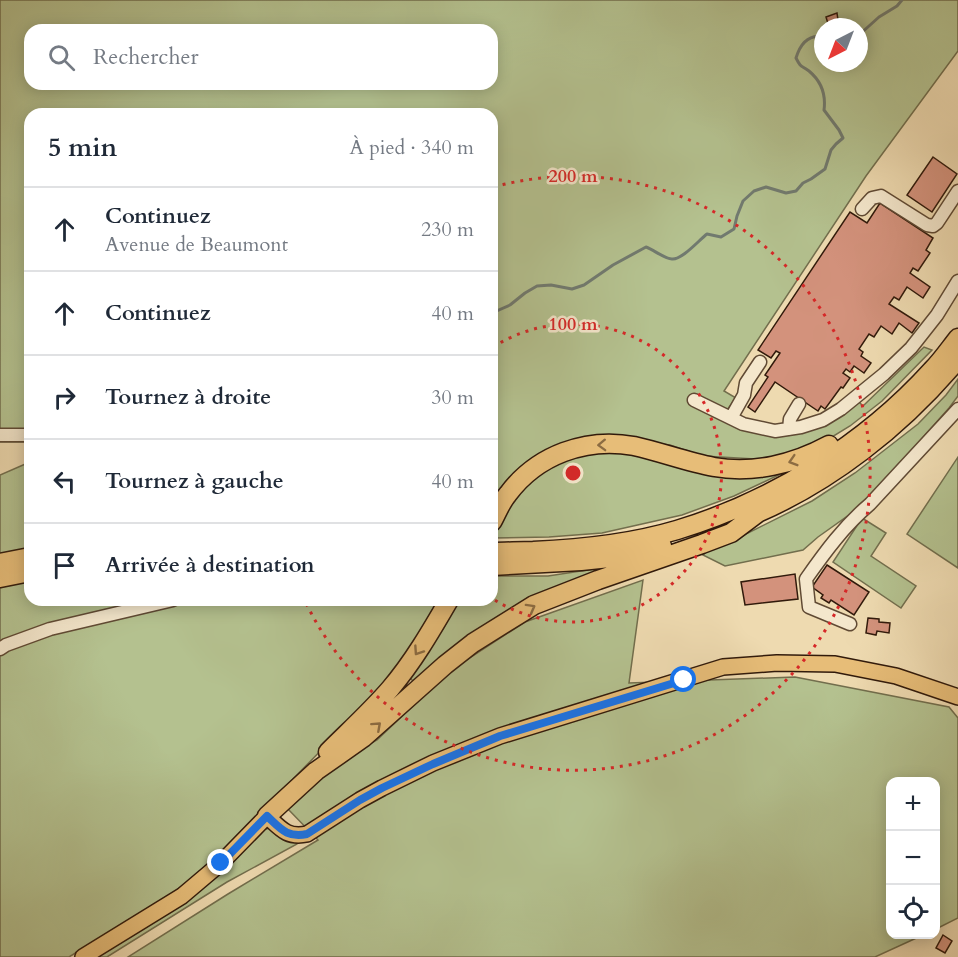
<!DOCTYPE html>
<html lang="fr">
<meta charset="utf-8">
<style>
:root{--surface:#fff;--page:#f6f6f7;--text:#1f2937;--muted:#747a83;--line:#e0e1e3}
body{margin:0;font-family:Cardo,serif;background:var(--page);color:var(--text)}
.controls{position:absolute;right:18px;bottom:18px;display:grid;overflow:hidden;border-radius:12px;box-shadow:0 3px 15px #0003}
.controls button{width:54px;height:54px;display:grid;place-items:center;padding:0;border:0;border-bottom:2px solid var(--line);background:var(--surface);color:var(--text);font:30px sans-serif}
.compass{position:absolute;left:814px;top:18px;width:54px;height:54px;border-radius:50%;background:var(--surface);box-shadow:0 3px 15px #0003;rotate:222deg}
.stop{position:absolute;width:18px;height:18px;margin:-14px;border:4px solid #1a73e8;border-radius:50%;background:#fff}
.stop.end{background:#1a73e8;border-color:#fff;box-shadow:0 2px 6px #0008}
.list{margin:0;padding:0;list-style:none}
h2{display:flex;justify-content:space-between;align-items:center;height:78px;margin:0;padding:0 24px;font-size:26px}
h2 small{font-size:20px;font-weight:400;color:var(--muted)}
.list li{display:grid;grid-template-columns:39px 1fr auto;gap:18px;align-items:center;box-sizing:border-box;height:84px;padding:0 24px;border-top:2px solid var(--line)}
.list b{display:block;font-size:22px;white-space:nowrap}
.list p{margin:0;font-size:20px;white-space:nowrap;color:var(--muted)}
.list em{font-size:20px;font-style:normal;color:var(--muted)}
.icon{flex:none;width:33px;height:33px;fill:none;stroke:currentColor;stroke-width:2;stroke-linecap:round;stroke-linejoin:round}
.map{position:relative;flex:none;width:958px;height:957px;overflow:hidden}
.search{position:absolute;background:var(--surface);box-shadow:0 3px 15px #0003;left:24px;top:24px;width:474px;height:66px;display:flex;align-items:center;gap:15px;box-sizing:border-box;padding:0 21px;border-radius:18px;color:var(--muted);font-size:22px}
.panel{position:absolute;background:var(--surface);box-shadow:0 3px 15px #0003;left:24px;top:108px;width:474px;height:498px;border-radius:18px}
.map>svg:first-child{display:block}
.green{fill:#b4c18f;stroke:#726e4d;stroke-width:1.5;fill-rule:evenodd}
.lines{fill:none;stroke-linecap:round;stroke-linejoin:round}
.stream{stroke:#717a6f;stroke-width:3}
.building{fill:#d3927c;stroke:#311a0b;stroke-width:1.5}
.minor-casing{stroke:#604a34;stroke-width:15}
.major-casing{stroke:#311a0b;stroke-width:18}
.highway-casing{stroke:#311a0b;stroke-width:21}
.minor{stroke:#f4e7cc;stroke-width:12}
.major{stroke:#e7bd78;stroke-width:15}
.highway{stroke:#e7bd78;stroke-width:18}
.oneway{stroke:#8c6c42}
.route{stroke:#1a73e8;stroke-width:8}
.ring{fill:none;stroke:#d62828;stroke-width:3;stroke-dasharray:3 6}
.centre{fill:#d62828;stroke:#f4e7cc;stroke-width:3}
.ring-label{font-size:18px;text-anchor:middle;font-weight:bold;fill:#d62828;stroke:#f4e7cc;stroke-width:5;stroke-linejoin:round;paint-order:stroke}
</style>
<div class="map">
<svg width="958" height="957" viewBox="0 0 958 957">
<rect width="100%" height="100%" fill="#eedab0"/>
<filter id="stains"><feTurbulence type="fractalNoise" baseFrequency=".00333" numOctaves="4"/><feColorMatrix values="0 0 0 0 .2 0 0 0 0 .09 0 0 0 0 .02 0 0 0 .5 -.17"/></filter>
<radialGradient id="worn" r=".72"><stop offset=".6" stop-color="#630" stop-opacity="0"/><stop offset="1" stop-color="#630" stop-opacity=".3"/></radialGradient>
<!-- green -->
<path class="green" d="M0,0H958V51L866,176L724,391L736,398L727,410L782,435L815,429L857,400L863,406L924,347L932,350L882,401L850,426L814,448L771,460L703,456L670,445L607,438L569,444L492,510V114H30V449L26,442H0ZM823,27H859V63H823ZM30,30H492V84H30Z
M958,379V396L949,408L863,505L818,537L803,550L725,566L703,555L709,549L742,536L812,501L855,473L918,424L946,395Z
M613,451L781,470L783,473L734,496L682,515L602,533L549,537L493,538L512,502L528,481L553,465L584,454Z
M958,457V568L907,534Z
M30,462V600H441L418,642L381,689L207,867L171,894L69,957H0V475Z
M862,518L886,533L871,556L916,586L901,608L833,562Z
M594,569L596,574L529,597L456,645L415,683L408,676L443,629L459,600H492V576H548Z
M643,580L629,683L795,677L949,707L958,718V918L936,929V782H890V934L923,935L875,957H128L228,894L318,840L287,808L329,768L377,740L451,670L525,622Z
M270,828L298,841L297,844L227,882L107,957H98L186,900L262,830Z"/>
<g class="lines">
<!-- stream -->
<path class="stream" d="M859,35L879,17L897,6L902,0
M492,313L510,305L525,293L537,286L551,285L572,289L584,285L613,265L646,247C654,250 665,259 672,259C682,260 699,240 707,234L721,237L734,229L737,216L743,201L754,191L766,187L786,193L796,191L803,183L811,179L825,169L831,150L836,144L843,138L839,130L824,110C826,95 821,81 809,71C801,65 801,68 796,58C800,45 808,34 823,37"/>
</g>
<!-- building -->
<path class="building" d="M837,13L839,27H829L826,17Z
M933,157L957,174L932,212L907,195Z
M880,203L933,238L926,250L930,253L918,271L913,268L910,273L930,287L923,298L907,287L899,300L894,297L889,304L919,323L912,333L899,323L892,334L881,326L874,337L869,334L859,349L863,352L861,356L871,363L864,373L854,366L850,372L846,369L843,373L850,378L843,388L841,387L825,409L821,406L818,411L775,382L755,412L748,407L768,377L765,375L780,353L776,351L771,358L758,350L850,212L867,223Z
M827,565L869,592L854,615L831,600L829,603L821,598L823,595L812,587Z
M795,574L798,599L745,605L741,582Z
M868,618L879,619V622L890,623L889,633L877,631L876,635L866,633Z
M943,935L952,941L945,953L936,948Z"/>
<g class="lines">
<!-- minor casing -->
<g class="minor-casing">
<path id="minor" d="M862,209L872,198L881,196L927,225L933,226L937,223L958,191
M694,400L743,424L775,431L801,427L823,420L841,409L884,374L911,348L937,315L958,281
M731,418L744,395L746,383L760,362
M789,429L790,419L799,404
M0,435H30
M850,624L809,607L806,579C825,552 844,526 870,504L958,409
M0,649L6,645L50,629L173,600"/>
</g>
<!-- major casing -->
<g class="major-casing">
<path id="major" d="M83,957L182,896L221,863L267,816C281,829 287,838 307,834L360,800L382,788L433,763L500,736L723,667L777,663L835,664L896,676L958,697"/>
</g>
<!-- highway casing -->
<g class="highway-casing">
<path id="highway" d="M748,517C829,484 902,426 958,359
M492,522C497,513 501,502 508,494C537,455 586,437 634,446C661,452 687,462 714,467C753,474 794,464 829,445
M492,552C506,552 519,551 533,551C581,549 630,544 677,530C773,501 865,444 932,370C942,360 950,348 958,338
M0,563L30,557
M492,566L581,561L619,557L662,546
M0,578L30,572
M328,752C349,731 371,711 390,689C413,662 431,631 449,600
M267,816L316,771L363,738L445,665L473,643L534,605L598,580L702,544L731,533L759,512"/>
</g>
<!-- minor -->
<use href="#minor" class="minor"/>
<!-- major -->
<use href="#major" class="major"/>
<!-- highway -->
<use href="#highway" class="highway"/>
</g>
<!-- one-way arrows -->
<defs><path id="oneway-chevron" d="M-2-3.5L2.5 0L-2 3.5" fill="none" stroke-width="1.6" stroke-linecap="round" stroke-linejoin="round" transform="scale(1.5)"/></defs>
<g class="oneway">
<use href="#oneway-chevron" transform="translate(602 445) rotate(178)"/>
<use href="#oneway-chevron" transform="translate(793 461) rotate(163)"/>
<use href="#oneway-chevron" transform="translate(531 608) rotate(-29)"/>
<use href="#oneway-chevron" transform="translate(418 651) rotate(124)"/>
<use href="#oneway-chevron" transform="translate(377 726) rotate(-42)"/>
</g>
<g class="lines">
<!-- route -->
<path class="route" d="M221,863L267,816C281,829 287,838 307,834L360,800L382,788L433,764L500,736L684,680"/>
</g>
<!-- distance rings -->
<g class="ring">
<path d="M493 347A149 149 0 1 1 493 599"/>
<path d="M494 187A297 297 0 1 1 305 601"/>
</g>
<circle cx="573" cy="473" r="9" class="centre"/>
<g class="ring-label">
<text x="573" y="182">200 m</text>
<text x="573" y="330">100 m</text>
</g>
<rect width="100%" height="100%" filter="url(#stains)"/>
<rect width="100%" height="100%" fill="url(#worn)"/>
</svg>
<div class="controls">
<button>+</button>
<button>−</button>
<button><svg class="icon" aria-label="locate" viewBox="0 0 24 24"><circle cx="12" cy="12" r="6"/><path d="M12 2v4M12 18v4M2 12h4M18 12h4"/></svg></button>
</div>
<svg class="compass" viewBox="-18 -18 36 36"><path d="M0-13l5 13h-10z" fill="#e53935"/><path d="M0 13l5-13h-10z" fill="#747a83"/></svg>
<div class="stop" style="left:684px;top:680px"></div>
<div class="stop end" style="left:221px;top:863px"></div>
<div class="search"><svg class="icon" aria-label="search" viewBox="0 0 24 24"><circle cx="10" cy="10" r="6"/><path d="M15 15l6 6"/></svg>Rechercher</div>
<section class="panel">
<h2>5 min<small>À pied · 340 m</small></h2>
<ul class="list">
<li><svg class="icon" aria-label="ahead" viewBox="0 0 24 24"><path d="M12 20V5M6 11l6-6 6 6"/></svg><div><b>Continuez</b><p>Avenue de Beaumont</p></div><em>230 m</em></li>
<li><svg class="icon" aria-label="ahead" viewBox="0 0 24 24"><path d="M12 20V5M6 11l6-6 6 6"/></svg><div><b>Continuez</b></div><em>40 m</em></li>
<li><svg class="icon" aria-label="right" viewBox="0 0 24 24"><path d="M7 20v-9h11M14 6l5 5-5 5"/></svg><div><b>Tournez à droite</b></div><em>30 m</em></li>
<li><svg class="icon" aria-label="left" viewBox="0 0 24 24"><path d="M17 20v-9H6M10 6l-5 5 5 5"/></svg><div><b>Tournez à gauche</b></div><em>40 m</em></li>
<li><svg class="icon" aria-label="arrive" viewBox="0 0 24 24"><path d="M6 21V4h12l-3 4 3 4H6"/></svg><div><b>Arrivée à destination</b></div></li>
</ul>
</section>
</div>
